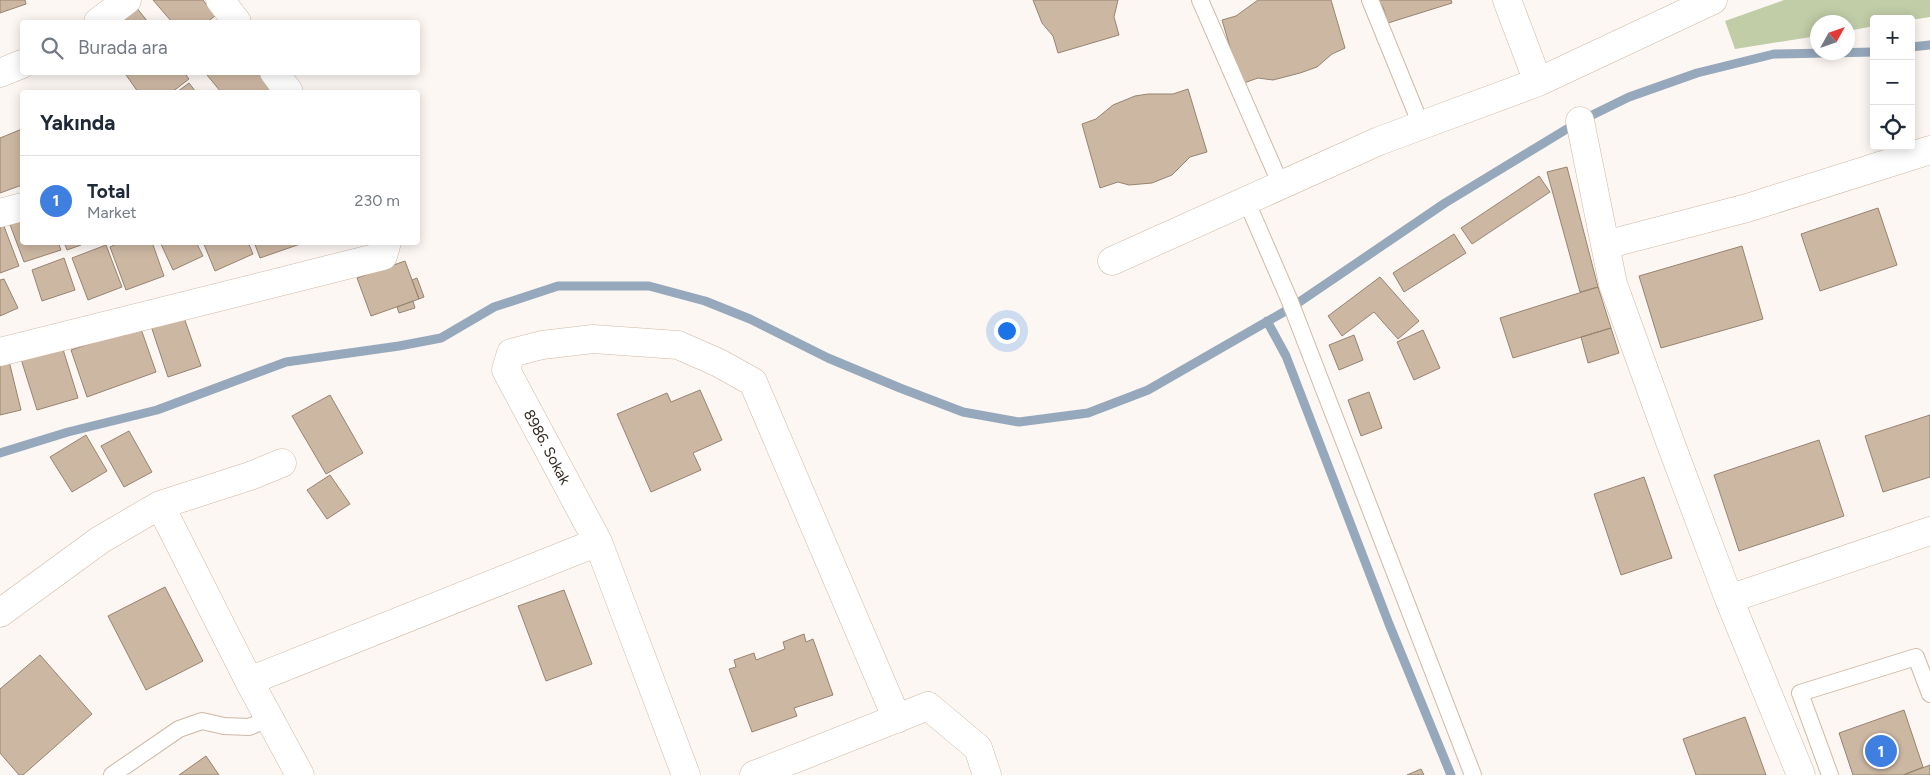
<!DOCTYPE html>
<html lang="tr">
<meta charset="utf-8">
<style>
:root{--surface:#fff;--page:#f6f6f7;--text:#1f2937;--muted:#747a83;--line:#e0e1e3;--accent:#327b7e}
body{margin:0;font-family:Figtree,sans-serif;background:var(--page);color:var(--text)}
.controls{position:absolute;right:15px;top:15px;display:grid;overflow:hidden;border-radius:5px;box-shadow:0 2px 12px #0003}
.controls button{width:45px;height:45px;display:grid;place-items:center;padding:0;border:0;border-bottom:1px solid var(--line);background:var(--surface);color:var(--text);font:25px sans-serif}
.compass{position:absolute;left:1810px;top:15px;width:45px;height:45px;border-radius:50%;background:var(--surface);box-shadow:0 2px 12px #0003;rotate:50deg}
.you{position:absolute;left:1006px;top:330px;width:18px;height:18px;margin:-12px;border:4px solid #fff;border-radius:50%;background:#1a73e8;box-shadow:0 0 0 8px #1a73e833}
.badge{display:grid;place-items:center;width:32px;height:32px;border-radius:50%;background:var(--accent);color:#fff;font-size:16px;font-weight:700}
.pin{position:absolute;translate:-50% -50%;border:2px solid #fff;box-shadow:0 1px 5px #0006}
.list{margin:0;padding:0;list-style:none}
h2{display:flex;justify-content:space-between;align-items:center;height:65px;margin:0;padding:0 20px;font-size:21px}
h2 small{font-size:16px;font-weight:400;color:var(--muted)}
.list li{display:grid;grid-template-columns:32px 1fr auto;gap:15px;align-items:center;box-sizing:border-box;height:90px;padding:0 20px;border-top:1px solid var(--line)}
.list b{display:block;font-size:19px;white-space:nowrap}
.list p{margin:0;font-size:16px;white-space:nowrap;color:var(--muted)}
.list em{font-size:16px;font-style:normal;color:var(--muted)}
.icon{flex:none;width:28px;height:28px;fill:none;stroke:currentColor;stroke-width:2;stroke-linecap:round;stroke-linejoin:round}
.map{position:relative;flex:none;width:1930px;height:775px;overflow:hidden}
.search{position:absolute;background:var(--surface);box-shadow:0 2px 12px #0003;left:20px;top:20px;width:400px;height:55px;display:flex;align-items:center;gap:12px;box-sizing:border-box;padding:0 18px;border-radius:5px;color:var(--muted);font-size:19px}
.panel{position:absolute;background:var(--surface);box-shadow:0 2px 12px #0003;left:20px;top:90px;width:400px;height:155px;border-radius:5px}
.map>svg:first-child{display:block}
.green{fill:#c0cda7}
.lines{fill:none;stroke-linecap:round;stroke-linejoin:round}
.stream{stroke:#96a8bb;stroke-width:9}
.building{fill:#ccb7a2;stroke:#978470}
.service-casing{stroke:#ceb9a4;stroke-width:18}
.minor-casing{stroke:#ceb9a4;stroke-width:29}
.service{stroke:#fff;stroke-width:16}
.minor{stroke:#fff;stroke-width:28}
.labels{text-anchor:middle;dominant-baseline:central;stroke-width:4;stroke-linejoin:round;paint-order:stroke}
.street-label{font-size:15px;fill:#312921;stroke:#fff}
</style>
<div class="map">
<svg width="1930" height="775" viewBox="0 0 1930 775">
<rect width="100%" height="100%" fill="#fcf7f3"/>
<!-- green -->
<path class="green" d="M1784,0H1930V17L1911,20V19H1874V26L1848,31V22H1818L1817,36L1735,49L1725,21Z"/>
<g class="lines">
<!-- stream -->
<path class="stream" d="M1911,47L1930,45
M1267,321L1286,356L1389,624L1451,775
M0,453L68,432L157,410L286,362L399,346L441,338L494,307L558,286H649L705,301L750,319L828,358L900,388L963,412L1019,422L1088,413L1148,390L1289,309L1445,203L1580,121L1629,97L1697,73L1774,54L1874,52"/>
</g>
<!-- building -->
<path class="building" d="M0,0H25L26,4L0,13Z
M153,0H203L215,16L207,22H172Z
M1033,0H1118L1114,17L1119,35L1058,53L1053,36L1042,23Z
M1258,0H1331L1345,48L1332,54L1317,67L1300,73L1273,80L1258,78L1241,84L1222,20L1236,16Z
M1378,0H1451L1452,3L1388,23L1383,7Z
M136,7L148,22H116Z
M124,72H184L189,79L172,92H138Z
M210,72H258L273,92H221L207,75Z
M189,83L196,92H177Z
M1188,89L1207,152L1190,157L1172,175L1152,183L1129,185L1118,182L1100,188L1082,124L1096,119L1113,105L1135,96L1148,94H1173Z
M22,129V185L0,193V138Z
M1567,167L1598,287L1580,292L1547,172Z
M1539,176L1550,192L1472,244L1461,228Z
M1878,208L1897,265L1820,291L1801,234Z
M22,217V242H58L61,250L24,262L9,222Z
M2,221L19,266L0,273V222Z
M1454,234L1466,253L1404,292L1393,273Z
M64,242H80L81,245L67,250Z
M121,242H152L164,276L126,290L110,247Z
M160,242H196L203,256L173,270Z
M203,242H248L253,254L215,271Z
M254,242H306L260,258Z
M106,245L122,287L88,300L72,258Z
M1742,246L1763,319L1661,348L1639,276Z
M64,258L75,290L42,301L32,270Z
M405,261L419,299L371,316L357,278Z
M1380,277L1419,321L1398,339L1374,312L1342,336L1328,316Z
M417,278L424,297L419,299L412,280Z
M4,279L18,308L0,316V280Z
M1598,287L1611,328L1513,358L1500,318Z
M413,301L415,308L399,313L397,307Z
M182,312L201,366L168,377L150,323Z
M140,326L156,372L87,397L71,350Z
M1611,328L1619,353L1588,363L1581,337Z
M1423,330L1440,368L1414,380L1397,342Z
M1354,335L1363,360L1339,370L1329,345Z
M62,346L78,398L37,410L21,359Z
M9,361L21,410L0,415V363Z
M700,390L722,440L693,453L701,470L651,492L617,414L667,393L671,402Z
M1369,392L1382,428L1361,436L1348,400Z
M330,395L363,453L326,474L292,416Z
M1930,415V477L1883,492L1865,436Z
M129,431L152,472L124,487L101,446Z
M86,435L107,471L72,492L50,457Z
M1819,440L1844,516L1739,551L1714,475Z
M330,475L350,504L327,519L307,490Z
M1644,477L1672,558L1621,575L1594,494Z
M165,587L203,661L146,690L108,616Z
M564,590L592,664L546,681L518,606Z
M804,634L806,642L813,639L833,695L794,708L797,716L752,732L729,669L736,667L734,660L754,653L756,660L785,649L783,642Z
M40,655L92,714L23,775H19L0,753V689Z
M1904,710L1923,767L1903,775H1853L1839,733Z
M1745,717L1766,775H1696L1683,739Z
M206,756L219,775H179Z
M1930,765V775H1904Z
M1421,769L1424,775H1407Z"/>
<g class="lines">
<!-- service casing -->
<g class="service-casing">
<path id="service" d="M1200,0L1281,185
M1370,0L1421,125
M1246,200L1289,299L1473,775
M112,775L179,729L202,721L224,726L249,727L270,718
M1830,775L1800,693L1916,657L1930,694"/>
</g>
<!-- minor casing -->
<g class="minor-casing">
<path id="minor" d="M220,0L237,22
M1507,0L1538,82
M98,22L127,0
M274,72L289,92
M0,73L22,64
M1580,121L1613,284L1669,439L1729,599L1801,775
M0,213L22,207
M1605,245L1747,208L1930,150
M1112,261L1379,141L1538,82L1713,0
M0,352L383,256L387,242
M160,505L249,681L300,775
M1729,599L1930,531
M0,613L100,540L160,505L250,476L282,463
M249,681L598,542
M686,775L598,542L506,370L511,353L542,345L593,339L678,345L719,363L753,382L897,719
M754,775L928,706L978,748L987,775"/>
</g>
<!-- service -->
<use href="#service" class="service"/>
<!-- minor -->
<use href="#minor" class="minor"/>
</g>
<g class="labels">
<!-- street labels -->
<g class="street-label">
<text transform="translate(547 447) rotate(62)">8986. Sokak</text>
</g>
</g>
</svg>
<div class="controls">
<button>+</button>
<button>−</button>
<button><svg class="icon" aria-label="locate" viewBox="0 0 24 24"><circle cx="12" cy="12" r="6"/><path d="M12 2v4M12 18v4M2 12h4M18 12h4"/></svg></button>
</div>
<svg class="compass" viewBox="-18 -18 36 36"><path d="M0-13l5 13h-10z" fill="#e53935"/><path d="M0 13l5-13h-10z" fill="#747a83"/></svg>
<div class="you"></div>
<div class="pin badge" style="left:1881px;top:751px;background:#3f7fe0">1</div>
<div class="search"><svg class="icon" aria-label="search" viewBox="0 0 24 24"><circle cx="10" cy="10" r="6"/><path d="M15 15l6 6"/></svg>Burada ara</div>
<section class="panel">
<h2>Yakında<small></small></h2>
<ul class="list">
<li><span class="badge" style="background:#3f7fe0">1</span><div><b>Total</b><p>Market</p></div><em>230 m</em></li>
</ul>
</section>
</div>
